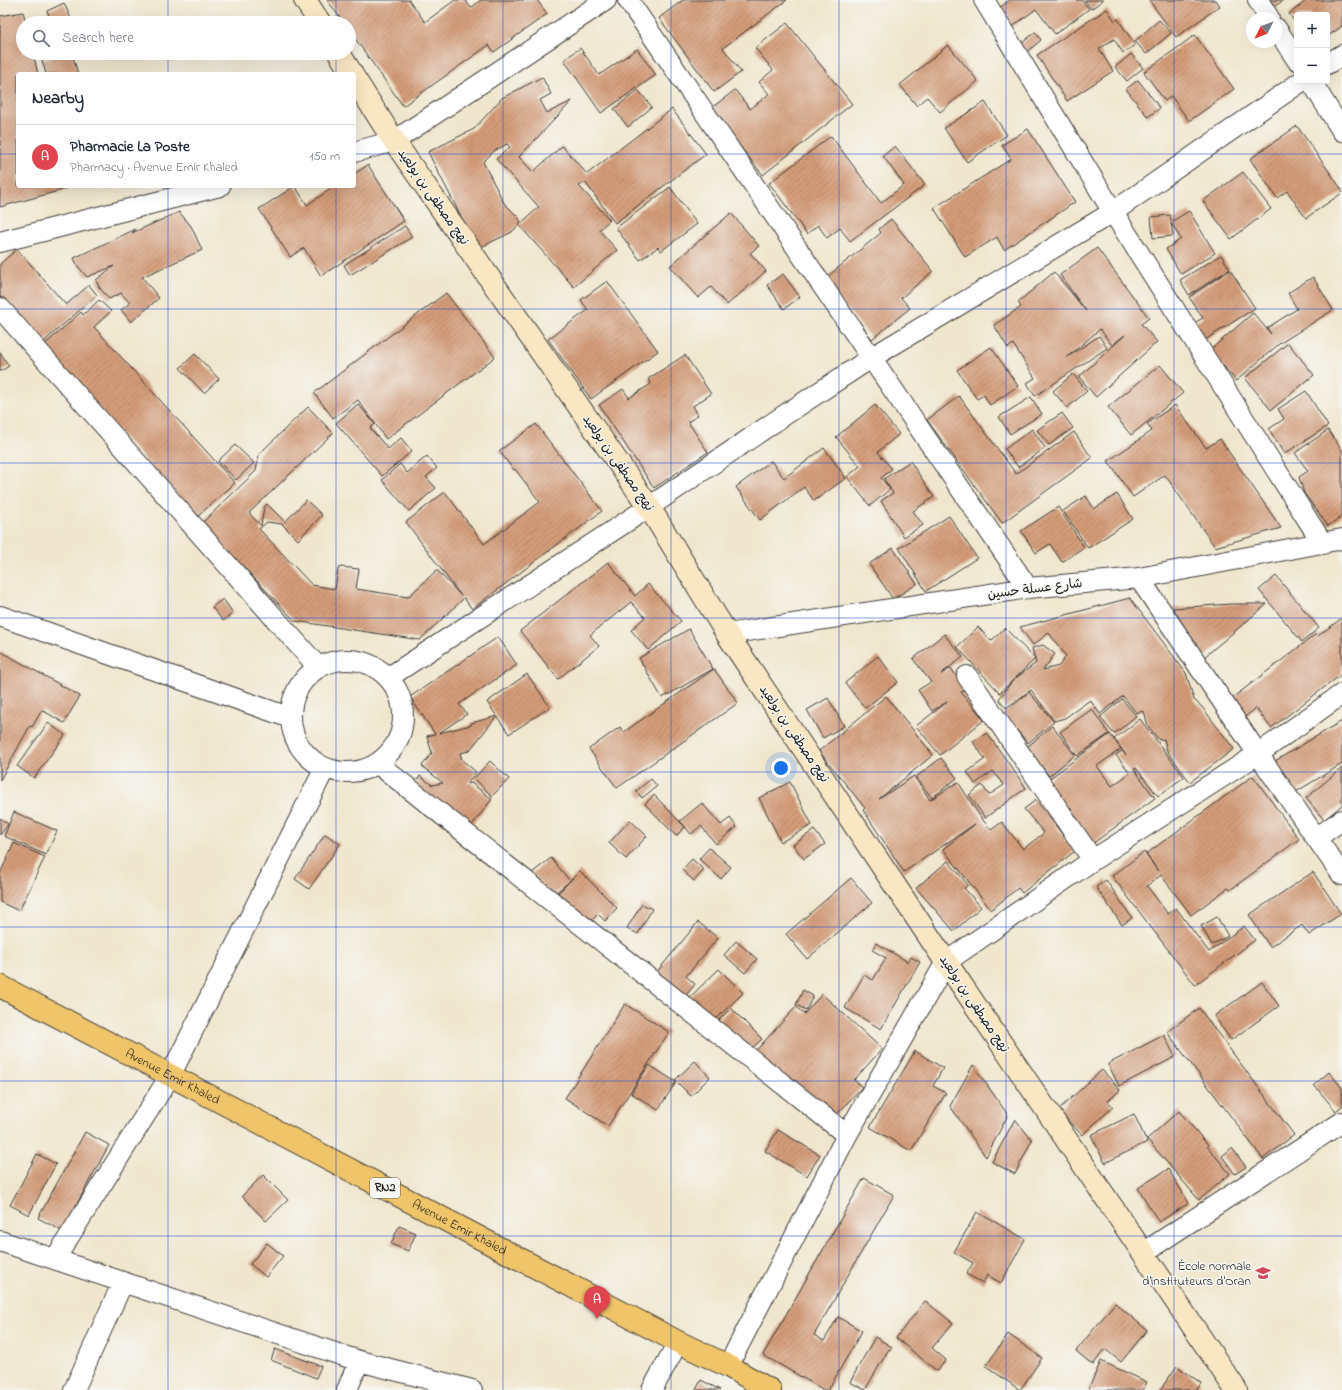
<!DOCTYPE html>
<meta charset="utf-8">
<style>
:root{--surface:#fff;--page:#f6f6f7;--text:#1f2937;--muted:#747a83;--line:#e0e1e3;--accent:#7c3aed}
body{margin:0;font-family:"Indie Flower","Playpen Sans Arabic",sans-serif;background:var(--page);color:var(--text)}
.controls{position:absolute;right:12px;top:12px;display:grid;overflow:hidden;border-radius:4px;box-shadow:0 4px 16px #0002}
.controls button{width:36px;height:36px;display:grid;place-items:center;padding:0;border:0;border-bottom:1px solid var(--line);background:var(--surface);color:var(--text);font:20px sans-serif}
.compass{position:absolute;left:1246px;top:12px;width:36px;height:36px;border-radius:50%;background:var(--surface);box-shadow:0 4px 16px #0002;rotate:228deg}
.you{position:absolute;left:781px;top:768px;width:14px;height:14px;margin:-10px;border:3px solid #fff;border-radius:50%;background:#1a73e8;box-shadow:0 0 0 6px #1a73e833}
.badge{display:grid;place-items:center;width:26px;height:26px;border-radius:50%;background:var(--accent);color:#fff;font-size:13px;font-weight:700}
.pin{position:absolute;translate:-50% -33px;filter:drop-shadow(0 1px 2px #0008)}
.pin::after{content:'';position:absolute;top:21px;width:14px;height:12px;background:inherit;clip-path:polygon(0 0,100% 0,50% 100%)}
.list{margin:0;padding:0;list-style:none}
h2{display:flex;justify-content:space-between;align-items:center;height:52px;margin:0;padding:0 16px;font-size:17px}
h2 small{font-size:13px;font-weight:400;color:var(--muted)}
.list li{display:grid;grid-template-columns:26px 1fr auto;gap:12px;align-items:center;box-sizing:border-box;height:64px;padding:0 16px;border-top:1px solid var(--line)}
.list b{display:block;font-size:15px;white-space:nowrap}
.list p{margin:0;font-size:13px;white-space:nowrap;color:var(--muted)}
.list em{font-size:13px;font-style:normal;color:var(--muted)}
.icon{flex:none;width:22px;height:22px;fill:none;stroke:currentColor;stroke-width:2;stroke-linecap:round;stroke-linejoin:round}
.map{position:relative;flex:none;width:1342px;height:1390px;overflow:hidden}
.search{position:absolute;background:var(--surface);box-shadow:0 4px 16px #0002;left:16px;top:16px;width:340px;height:44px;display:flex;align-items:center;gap:10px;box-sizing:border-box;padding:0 14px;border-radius:22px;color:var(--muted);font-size:15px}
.panel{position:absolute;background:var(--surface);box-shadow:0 4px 16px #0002;left:16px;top:72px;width:340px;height:116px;border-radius:4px}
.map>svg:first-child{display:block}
.building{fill:url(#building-hatch)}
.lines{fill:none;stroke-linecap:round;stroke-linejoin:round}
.street-casing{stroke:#3c3a37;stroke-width:22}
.secondary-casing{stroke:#3c3a37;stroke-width:24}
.primary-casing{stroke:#3c3a37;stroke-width:24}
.street{stroke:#fff;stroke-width:20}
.secondary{stroke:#f9e7c3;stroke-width:22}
.primary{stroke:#f0c469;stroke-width:22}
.grid{fill:none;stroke:#1d4ed8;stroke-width:1;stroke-opacity:0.55}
.labels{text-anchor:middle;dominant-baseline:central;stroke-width:3;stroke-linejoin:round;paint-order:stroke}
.shield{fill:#f6f6f2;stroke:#5d5d5c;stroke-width:1}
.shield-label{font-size:12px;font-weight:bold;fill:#1c1c1c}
.street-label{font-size:13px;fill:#1c1c1c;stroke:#f6f6f2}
.poi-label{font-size:13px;fill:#1c1c1c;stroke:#f6f6f2;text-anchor:end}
</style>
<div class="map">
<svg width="1342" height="1390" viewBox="0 0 1342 1390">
<defs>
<pattern id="building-hatch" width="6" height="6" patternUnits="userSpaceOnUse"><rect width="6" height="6" fill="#d49c79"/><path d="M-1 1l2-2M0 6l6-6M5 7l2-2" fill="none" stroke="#ab7e62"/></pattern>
</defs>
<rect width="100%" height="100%" fill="#f6f6f2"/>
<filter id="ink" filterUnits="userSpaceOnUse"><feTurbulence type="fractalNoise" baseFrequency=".025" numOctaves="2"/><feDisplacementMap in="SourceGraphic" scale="8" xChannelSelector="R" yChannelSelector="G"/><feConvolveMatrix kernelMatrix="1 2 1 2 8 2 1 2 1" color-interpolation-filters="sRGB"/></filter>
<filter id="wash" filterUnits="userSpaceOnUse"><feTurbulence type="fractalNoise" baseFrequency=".012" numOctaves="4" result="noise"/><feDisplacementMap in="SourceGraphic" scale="16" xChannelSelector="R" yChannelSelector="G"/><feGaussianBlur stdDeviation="0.9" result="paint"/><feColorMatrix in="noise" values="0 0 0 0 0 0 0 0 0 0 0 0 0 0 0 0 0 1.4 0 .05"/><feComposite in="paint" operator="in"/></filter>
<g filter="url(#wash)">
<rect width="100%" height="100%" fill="#f0e6cd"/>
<g id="blocks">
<!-- building -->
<path class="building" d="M327,0H409L425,22L455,0H465L471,8L481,0H537L547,14L494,52L489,45L403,106L349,30V23H344Z
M683,0H787L723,48L741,72L714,92L659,18Z
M1010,0H1082L1089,9L1055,34L1036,9L1008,30L994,12Z
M1085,0H1103L1091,9Z
M1149,0H1216L1220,6L1176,37Z
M1267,0H1284L1272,8Z
M1307,0H1342V26L1327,37V15H1297V25L1289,14Z
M64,3L73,23H53L47,11Z
M1107,9L1115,21L1118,19L1135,45L1123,53L1114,39L1099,49L1113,71L1067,101L1037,55Z
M23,12L26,23H23V53H33L38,74H18V186H66V189L0,207V16Z
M1159,20L1171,33L1146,54L1135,41Z
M787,23L852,104L763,175L710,109L735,90L750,109L769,94L759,82L773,70L755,48Z
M1035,32L1041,40L1027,52L1021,44Z
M1195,35L1234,89L1189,121L1171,96L1165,101L1144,72Z
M948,45L978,81L940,112L927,97L917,106L900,85Z
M580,48L599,75L637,49L656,75L601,113L564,60Z
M69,53H72L78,74H46L42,60Z
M1131,54L1143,68L1127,81L1115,67Z
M542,77L551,94L540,100L547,113L572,101L519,157L533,172L562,146L587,174L672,109L706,154L615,223L585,182L579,186L610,220L599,230L617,250L574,287L519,225L539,207L496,159L510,147L507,144L494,151L483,162L504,203L518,217L521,222L512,232L481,247L472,238L428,152L474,129L502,98Z
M1138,80L1160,108L1148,117L1126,89Z
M638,90L652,107L628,127L614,109Z
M985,102L1007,135L967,162L944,128Z
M1297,126L1342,190V193L1306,218L1287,191L1277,198L1250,159Z
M1028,129L1075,202L1004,250L997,237L965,257L934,208L1011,159L1002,145Z
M831,136L881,203L904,185L883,156L895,146L925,185L850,241L840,228L827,238L818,225L807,234L769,183Z
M368,165L404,221L321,276L304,248L290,257L259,209L295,186L307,205L335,186H354V174Z
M1243,172L1271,209L1231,239L1203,201Z
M670,187L697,224L661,251L658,247L640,260L616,228Z
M1189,211L1215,253L1181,274L1166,249L1181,239L1171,223L1173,236L1153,238L1151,217L1170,215L1171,222Z
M179,212L191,226L202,250L142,277L159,298L131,322L121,310L130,303L121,293L109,299L99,287L96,280L114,266L87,277L77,265L74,258L136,229L132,233Z
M731,213L759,246L750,253L766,271L727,305L711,287L698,298L670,266Z
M891,219L933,271L901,298L910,308L872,339L823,280L881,233L879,229Z
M405,226L412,237L350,275L344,265Z
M1097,248L1149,318L1141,324L1157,342L1096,397L1079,377L1125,335L1112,345L1100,329L1066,358L1099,336L1107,348L1035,396L1027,383L1035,378L1013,344L1008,348L994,325L1021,307L1018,302L1054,272L1086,311L1060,275Z
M17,249L66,305L89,285L97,295L41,344L0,298V264Z
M1221,255L1230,269L1189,295L1180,280Z
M1230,270L1255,308L1205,340L1194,323L1203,318L1189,297Z
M783,274L800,297L784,309L767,285Z
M1313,277L1333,310L1279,344L1236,381L1210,350L1253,313L1271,334L1267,328L1297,309L1288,293Z
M607,281L658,351L591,399L548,339L588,310L581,300Z
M446,293L495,357L386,439L358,400L333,418L314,393Z
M99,300L111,311L94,327L235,483L197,517L42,347L81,312L83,315Z
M1288,343L1314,375L1271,410L1245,378Z
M991,347L1018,386L990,405L984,395L977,399L957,370Z
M0,352L9,366L1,371H0Z
M195,354L219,379L204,393L180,368Z
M685,355L711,394L693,406L698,415L688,422L708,452L654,488L599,405L623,389L629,398L651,384L648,379Z
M1160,365L1183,393L1131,435L1108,407Z
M1073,374L1087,391L1067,408L1053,391Z
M1306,391L1328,426L1284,454L1269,429L1284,419L1278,409Z
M959,396L1016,474L1074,432L1092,458L1002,523L927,420Z
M1031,397L1042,414L1010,434L999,417Z
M358,404L375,424L370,428L388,449L401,438L412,451L382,476L336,423Z
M875,405L899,434L878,452L892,469L881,478L890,489L870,506L847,477L860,466L836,437Z
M1175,405L1206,448L1220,439L1281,528L1215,547L1165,475L1133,497L1108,461L1152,431L1147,424Z
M308,407L333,433L249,513L261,526L264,507L267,504L285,522L306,500L322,515L298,540L282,524L267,522L259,529L312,585L335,589L338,569L341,567L359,569L356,589L408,597L437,570L461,596L406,522L445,492L484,544L540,502L515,469L514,470L499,451L536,424L602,511L472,609L464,598L420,640L295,621L202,523L256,471L259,454Z
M1062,413L1073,428L1049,445L1037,430Z
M1032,429L1045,448L1018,467L1005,449Z
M1328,430L1342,450V516L1328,526L1304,493L1299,477L1308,471L1295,453Z
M235,445L254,463L236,480L218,461Z
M824,448L846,478L814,501L804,487L760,520L736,487L771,461L784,478Z
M427,456L437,468L426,477L436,488L409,511L382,480L400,464L407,473Z
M910,461L934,497L913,511L923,525L904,537L881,501L893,493L884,479Z
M1117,494L1133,519L1088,548L1063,511L1086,496L1094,509Z
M1058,507L1084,547L1062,562L1050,544L1036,553L1021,531Z
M949,516L977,558L926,591L899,548Z
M893,548L917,584L893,599L869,564Z
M608,562L635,596L648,584L681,621L648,650L631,630L645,617L631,602L590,635L599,646L558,679L520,631Z
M1276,576L1319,628L1302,642L1259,590Z
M1130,598L1186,673L1194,700L1202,707L1234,749L1190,782L1167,751L1164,739L1159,740L1148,726L1144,711L1136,713L1123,696L1100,714L1090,700L1065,718L1054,721L1031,690L1006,708L999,699L1013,680L1036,663L1032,648L1043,645L1055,654L1043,670L1059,666L1066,656L1049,633L1033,645L1020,627Z
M223,599L233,613L223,621L212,607Z
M1231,604H1267L1203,658L1173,608Z
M1342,618V674L1271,728L1256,708L1245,717L1231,699L1316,634L1318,636Z
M978,627L991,641L1005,628L1035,659L1000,693L957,647Z
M689,629L713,669L662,698L639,658Z
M944,634L963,657L941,674L951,668L965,690L961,692L984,720L940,755L916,726L947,702L932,711L918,690L931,682L913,659Z
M498,637L517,665L459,704L467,714L439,733L471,725V723L497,716L469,751L460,753L462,760L476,772L467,784L471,783L492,799L466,833L410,789L420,776L432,785L443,783L422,766L432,753L427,736L435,734L410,697Z
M0,651L80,696L64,723L42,710L32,727L30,726L0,780Z
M878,656L898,682L865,708L845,683Z
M714,669L738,703L617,788L589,749L620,727L624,732Z
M527,674L550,707L509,734L487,702Z
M1029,692L1054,722L1028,743L1003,714Z
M886,696L933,755L879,799L914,776L930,800L958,782L982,819L991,830L1002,822L1023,849L1044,833L1024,809L1036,800L1075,851L1022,893L1018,888L991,910L943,849L975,824L904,872L863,810L865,808L819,751Z
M828,698L844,726L823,738L807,710Z
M1122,699L1136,716L1114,734L1100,717Z
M1092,709L1109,734L1077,756L1060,732Z
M1140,719L1184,777L1158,796L1136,768L1134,769L1155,798L1092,844L1046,781L1110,734L1121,749L1097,766L1112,786L1130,773L1116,755L1122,751L1126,755L1114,739Z
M1342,721V764L1294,793L1275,761Z
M48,723L65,735L34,778L17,766Z
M1052,726L1075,755L1049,776L1027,747Z
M987,733L1026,788L985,818L969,795L982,785L989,795L1004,785L993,771L975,784L967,772L985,759L973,742Z
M941,758L957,778L932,798L916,777Z
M490,761L509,779L492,796L474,778Z
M1342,768V805L1324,820L1306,798Z
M1253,776L1299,839L1230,890L1228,888L1191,915L1161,875L1147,886L1168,914L1176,908L1209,952L1244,926L1255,940L1195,985L1112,876L1144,852L1158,871L1146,854Z
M651,779L657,786L642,798L636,791Z
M790,782L812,825L781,842L759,798Z
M654,795L685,827L676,836L645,804Z
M702,803L721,825L730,818L737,827L716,844L701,826L691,834L680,821Z
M14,812L57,831L46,855L4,836Z
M0,818L8,824L0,835Z
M630,820L647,836L626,859L609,843Z
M814,830L825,844L804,859L793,845Z
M325,834L340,844L309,889L295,879Z
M14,843L45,857L19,911L0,902V874Z
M709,848L731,867L721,879L699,859Z
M551,858L570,881L552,896L532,873Z
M692,859L704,870L694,881L682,870Z
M948,861L968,885L964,888L981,907L954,931L916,888Z
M580,871L617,908L605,921L598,914L586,926L555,896Z
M1313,872L1341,914L1309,935L1302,925L1270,947L1249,915Z
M851,878L872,903L807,959L786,934Z
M1106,880L1132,918L1122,925L1096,887Z
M642,904L652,909L638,934L627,928Z
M1217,917L1228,936L1212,945L1201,926Z
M698,922L718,938L686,976L695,984L680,1003L651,979Z
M736,941L757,959L745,973L724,955Z
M876,943L908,962L911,957L920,962L881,1029L845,1008L864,975L873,980L886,958L872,950Z
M719,969L743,993L713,1022L689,998Z
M1262,982L1279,1006L1231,1040L1214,1016Z
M803,990L813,996L806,1010L796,1005Z
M822,994L882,1049L854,1080L862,1087L826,1126L750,1057L796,1007L804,1014Z
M625,1004L669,1032L608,1126L565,1098Z
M731,1008L762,1039L749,1051L719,1020Z
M1199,1008L1294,1135L1263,1159L1167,1032Z
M1164,1035L1175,1057L1119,1086L1108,1064Z
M915,1051L943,1068L933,1086L946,1093L911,1151L870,1127Z
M695,1061L710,1077L691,1096L675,1080Z
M649,1065L676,1082L658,1110L631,1093Z
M973,1065L1008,1115L986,1157L950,1106Z
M1102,1070L1120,1090L1108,1101L1113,1107L1082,1135L1058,1110Z
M1329,1072L1342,1088V1106L1336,1111L1314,1085Z
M1179,1111L1208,1145L1207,1146L1230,1174L1199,1200L1147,1139Z
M1134,1114L1147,1142L1105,1163L1091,1135Z
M1015,1119L1032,1140L1015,1174L992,1162Z
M778,1130L820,1155L807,1176L765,1151Z
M85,1132L109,1145L62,1231L38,1218Z
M1232,1148L1246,1167L1235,1174L1222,1156Z
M37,1154L56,1164L29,1215L10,1205Z
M1168,1169L1189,1203L1159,1222L1138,1188Z
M263,1175L288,1200L266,1221L242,1196Z
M864,1178L894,1195L814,1335L824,1341L838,1317L862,1331L828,1390H824L763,1355Z
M977,1212L1025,1239L1001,1283L987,1275L983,1283L966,1274L973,1263L954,1252Z
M399,1226L416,1233L408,1251L391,1244Z
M267,1243L283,1256L266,1277L250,1264Z
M925,1301L953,1323L932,1348L946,1360L937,1371L896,1338Z
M1115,1303L1147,1330L1121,1362L1105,1349L1093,1365L1076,1351Z
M1008,1334L1042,1358L1020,1390L986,1366Z
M875,1337L892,1347L890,1350L889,1349L865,1390L850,1382Z
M275,1349L321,1366L316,1378L271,1360Z
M1101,1361L1147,1382L1143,1390H1088Z
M1177,1366L1201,1383L1197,1390H1160Z
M701,1380L720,1390H696Z"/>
</g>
</g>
<g filter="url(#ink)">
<use href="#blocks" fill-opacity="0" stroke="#3c3a37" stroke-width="1"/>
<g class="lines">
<!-- street casing -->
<g class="street-casing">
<path id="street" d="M628,0L1028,588
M984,0L1113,212L1323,544
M1258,0L1269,18
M1276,28L1297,60
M1327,64L1342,55
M1311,81L1342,131
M354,152L394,141L606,0
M0,242L220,186
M0,308L318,667
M1139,578L1258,754L1342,875
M0,616L291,718
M727,634L1028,588L1139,578L1342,539
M291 716a56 56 0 1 1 112 0a56 56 0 1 1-112 0Z
M967,676L1093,860
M389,677L649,507L786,414L871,358L1113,212L1302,81
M378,764L847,1135
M1316,838L1342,820
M0,1241L359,1361L472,1390
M1143,1253L1342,1122
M55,1259L170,1076L325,768
M728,1366L847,1135L946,962L1093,860L1258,754L1342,694
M74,1390L123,1282
M347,1390L359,1361
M652,1390L678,1342"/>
</g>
<!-- secondary casing -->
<g class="secondary-casing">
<path id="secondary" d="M305,0L320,23
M339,53L352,74
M354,78L394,141L649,507L727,634L946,962L1236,1390"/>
</g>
<!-- primary casing -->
<g class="primary-casing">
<g id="primary">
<path id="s1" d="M0,986L678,1342L728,1366L770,1390"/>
</g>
</g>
<!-- street -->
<use href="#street" class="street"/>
<!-- secondary -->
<use href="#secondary" class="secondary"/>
<!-- primary -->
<use href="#primary" class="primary"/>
</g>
</g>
<!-- grid -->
<path class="grid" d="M168,0V23M336,0V23M503,0V1390M671,0V1390M839,0V1390M1006,0V1390M1174,0V1390M168,53V74M336,53V74M0,154H18M354,154H1342M168,186V1390M336,186V1390M0,309H1342M0,463H1342M0,618H1342M0,772H1342M0,927H1342M0,1081H1342M0,1236H1342"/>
<!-- icons -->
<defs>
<g id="university-bare" transform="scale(1.2)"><path d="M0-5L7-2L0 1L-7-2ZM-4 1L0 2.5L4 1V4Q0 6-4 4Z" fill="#d1495b" stroke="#f6f6f2" stroke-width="2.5" paint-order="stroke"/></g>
</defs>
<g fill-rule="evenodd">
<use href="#university-bare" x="1263" y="1273"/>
</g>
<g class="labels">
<!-- shield labels -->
<rect class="shield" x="370" y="1178" width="30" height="20" rx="3"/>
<g class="shield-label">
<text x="385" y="1188">RN2</text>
</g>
<!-- street labels -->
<g class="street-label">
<text transform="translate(433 197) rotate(55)">نهج مصطفى بن بولعيد</text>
<text transform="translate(618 463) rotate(55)">نهج مصطفى بن بولعيد</text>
<text transform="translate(1035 589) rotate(-7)">شارع عسلة حسين</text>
<text transform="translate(794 734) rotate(56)">نهج مصطفى بن بولعيد</text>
<text transform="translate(974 1004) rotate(56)">نهج مصطفى بن بولعيد</text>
<text stroke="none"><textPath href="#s1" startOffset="195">Avenue Emir Khaled</textPath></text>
<text stroke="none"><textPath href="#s1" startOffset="519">Avenue Emir Khaled</textPath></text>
</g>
<!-- poi labels -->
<g class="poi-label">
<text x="1251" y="1266">École normale<tspan x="1251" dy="15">d'instituteurs d'Oran</tspan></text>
</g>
</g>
</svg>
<div class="controls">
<button>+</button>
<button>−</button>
</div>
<svg class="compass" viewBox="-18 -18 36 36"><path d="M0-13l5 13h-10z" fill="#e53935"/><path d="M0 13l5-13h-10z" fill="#747a83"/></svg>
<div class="you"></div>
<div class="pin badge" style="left:597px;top:1319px;background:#e0444e">A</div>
<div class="search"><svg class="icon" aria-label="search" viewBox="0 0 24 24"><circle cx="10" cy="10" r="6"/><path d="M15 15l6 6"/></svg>Search here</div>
<section class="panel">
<h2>Nearby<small></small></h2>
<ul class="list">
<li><span class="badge" style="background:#e0444e">A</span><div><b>Pharmacie La Poste</b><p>Pharmacy · Avenue Emir Khaled</p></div><em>150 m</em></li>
</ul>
</section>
</div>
